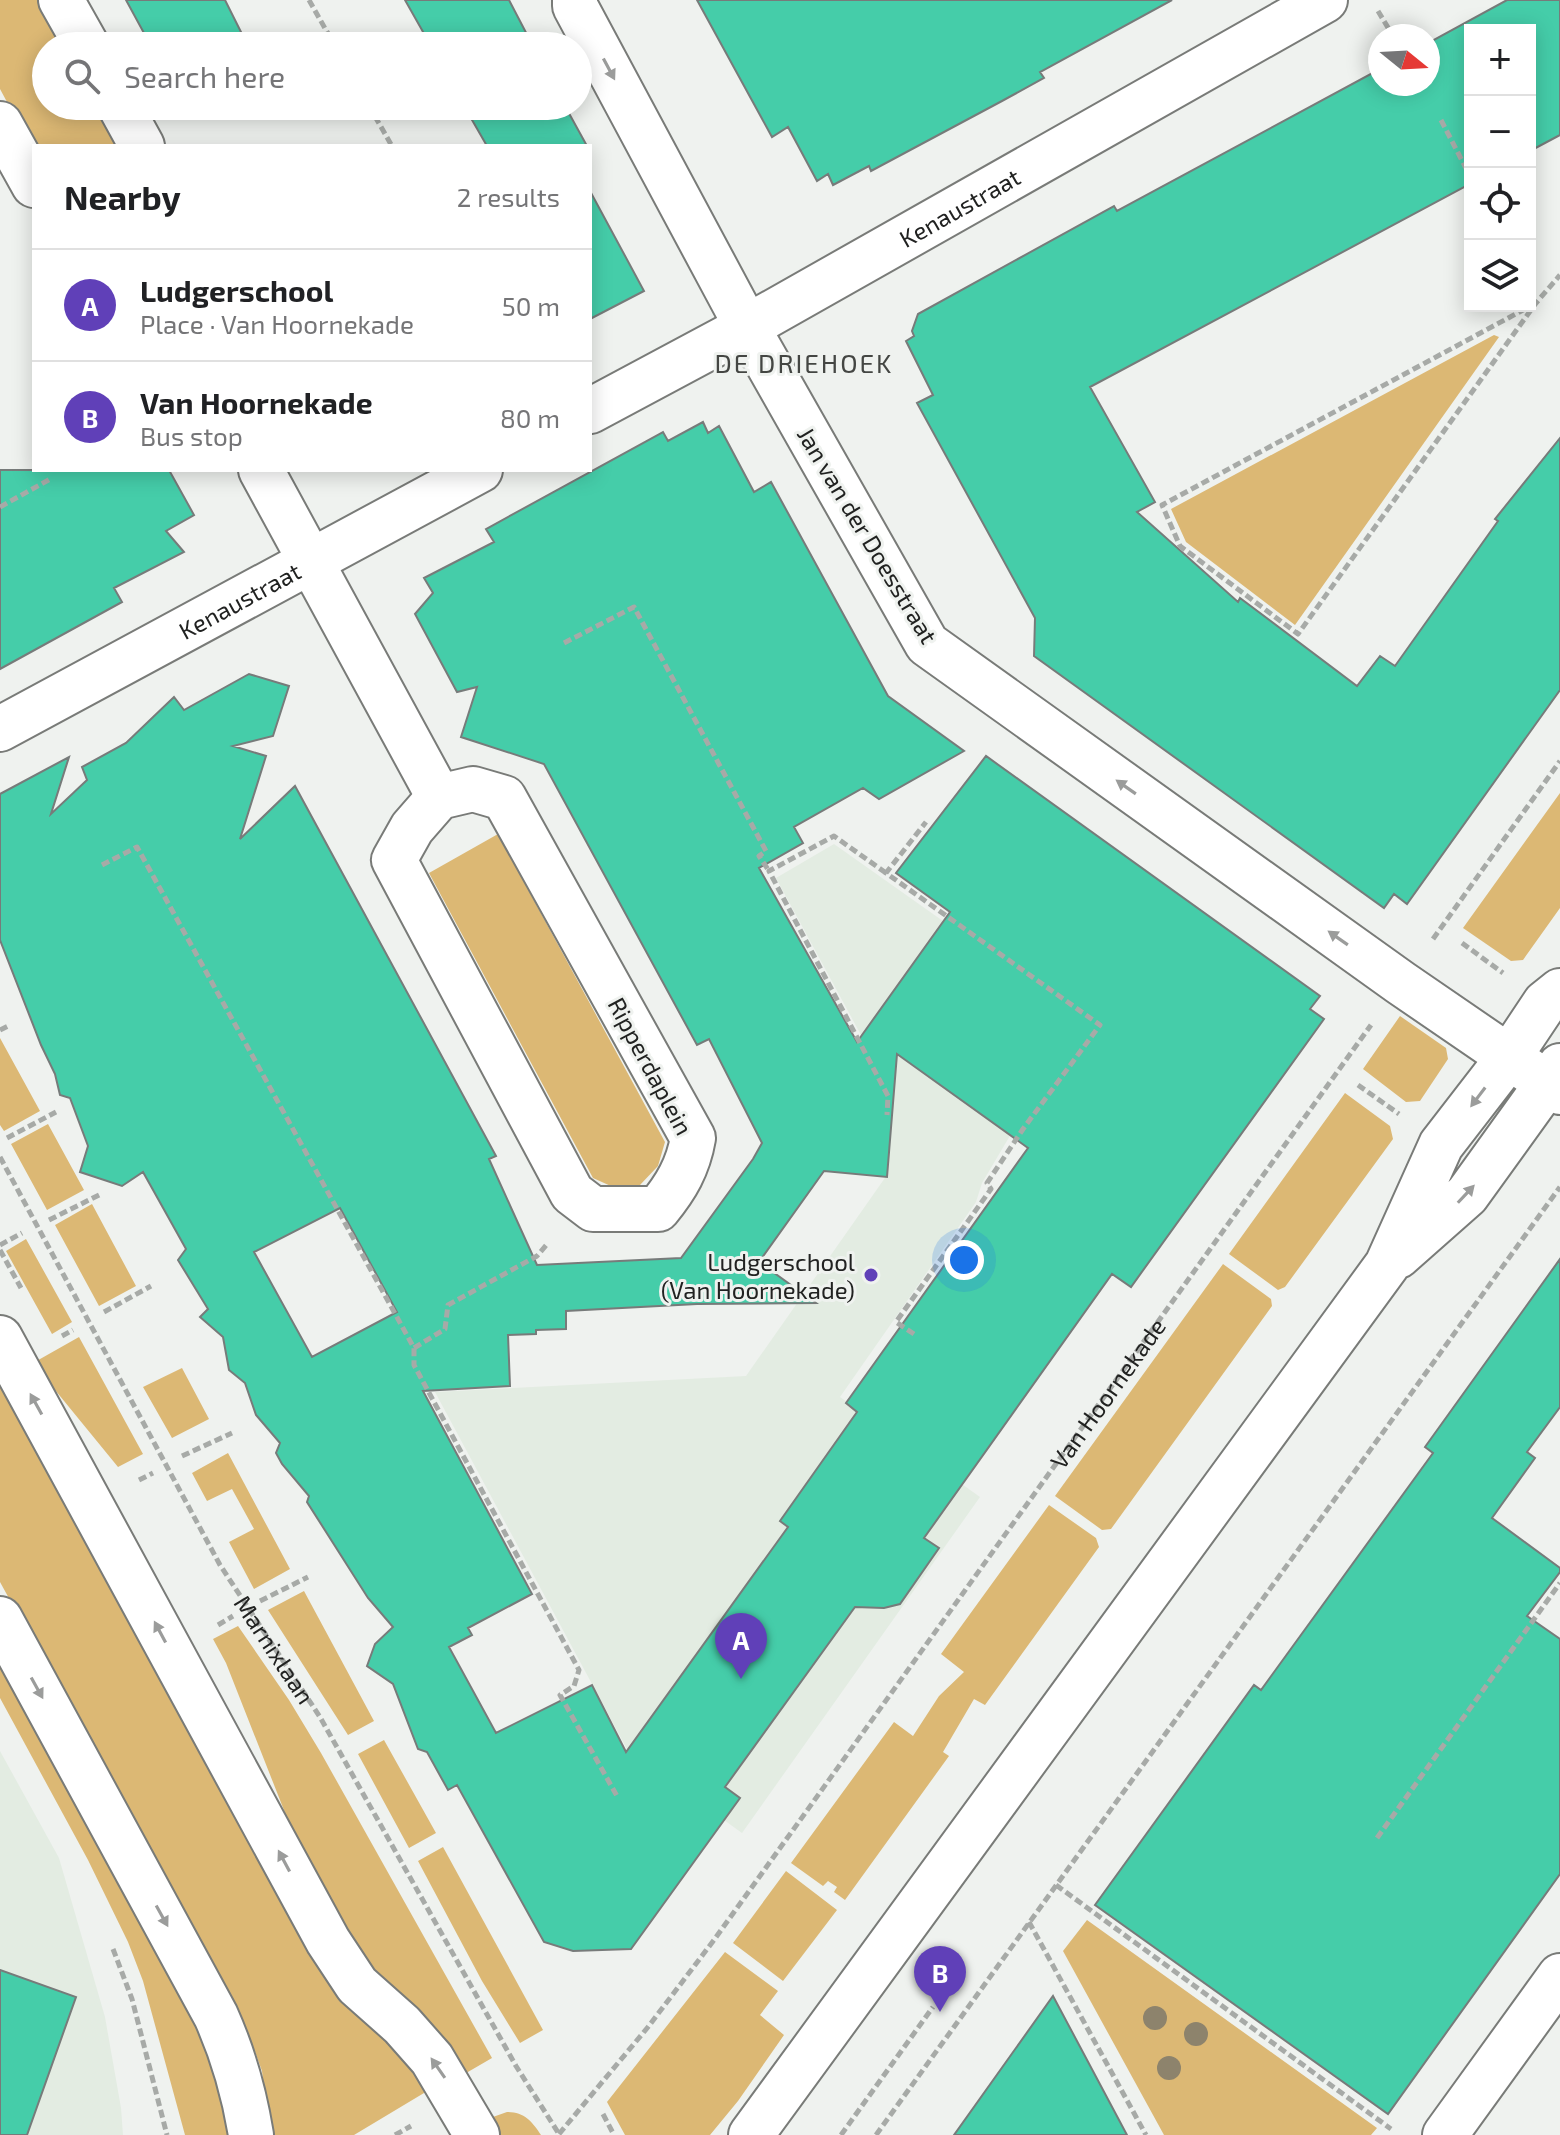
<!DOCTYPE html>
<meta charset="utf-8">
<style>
:root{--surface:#fff;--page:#f2f2f2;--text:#202124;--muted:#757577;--line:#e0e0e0;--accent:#6040b8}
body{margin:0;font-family:"Exo 2",sans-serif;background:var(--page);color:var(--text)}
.controls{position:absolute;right:24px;top:24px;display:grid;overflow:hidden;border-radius:0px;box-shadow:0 4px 20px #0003}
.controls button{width:72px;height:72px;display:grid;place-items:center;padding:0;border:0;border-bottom:2px solid var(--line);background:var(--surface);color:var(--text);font:40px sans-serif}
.compass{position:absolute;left:1368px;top:24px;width:72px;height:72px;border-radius:50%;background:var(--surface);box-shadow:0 4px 20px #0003;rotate:108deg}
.you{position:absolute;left:964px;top:1260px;width:28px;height:28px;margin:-20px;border:6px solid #fff;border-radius:50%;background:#1a73e8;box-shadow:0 0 0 12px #1a73e833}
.badge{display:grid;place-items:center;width:52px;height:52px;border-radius:50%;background:var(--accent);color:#fff;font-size:26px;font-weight:700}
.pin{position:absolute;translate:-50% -66px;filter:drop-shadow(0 2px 4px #0008)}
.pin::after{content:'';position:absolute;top:42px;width:28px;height:24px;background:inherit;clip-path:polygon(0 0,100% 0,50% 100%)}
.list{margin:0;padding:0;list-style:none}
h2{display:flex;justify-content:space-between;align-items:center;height:104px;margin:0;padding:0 32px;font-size:34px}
h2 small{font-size:26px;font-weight:400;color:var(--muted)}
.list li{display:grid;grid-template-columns:52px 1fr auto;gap:24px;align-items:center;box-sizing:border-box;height:112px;padding:0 32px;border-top:2px solid var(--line)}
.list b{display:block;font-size:30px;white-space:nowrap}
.list p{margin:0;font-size:26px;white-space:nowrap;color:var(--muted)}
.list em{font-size:26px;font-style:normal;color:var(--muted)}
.icon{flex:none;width:44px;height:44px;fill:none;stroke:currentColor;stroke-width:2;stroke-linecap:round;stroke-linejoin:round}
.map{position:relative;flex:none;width:1560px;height:2135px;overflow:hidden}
.search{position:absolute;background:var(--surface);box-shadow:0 4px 20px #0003;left:32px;top:32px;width:560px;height:88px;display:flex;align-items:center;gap:20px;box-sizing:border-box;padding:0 28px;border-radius:44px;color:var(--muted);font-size:30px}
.panel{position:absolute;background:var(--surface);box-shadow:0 4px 20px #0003;left:32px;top:144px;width:560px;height:328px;border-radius:0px}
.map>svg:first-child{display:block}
.built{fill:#e3ece2}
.green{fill:#dcb874}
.building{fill:#45cda9;stroke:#777b7a;stroke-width:2;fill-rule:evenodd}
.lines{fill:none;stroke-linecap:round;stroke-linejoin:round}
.minor-casing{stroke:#797b78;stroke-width:48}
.tertiary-casing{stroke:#797b78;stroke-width:48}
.secondary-casing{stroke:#797b78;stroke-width:48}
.path{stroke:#a7aaa7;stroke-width:5;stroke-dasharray:8 4;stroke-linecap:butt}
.minor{stroke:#fff;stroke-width:44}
.tertiary{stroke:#fff;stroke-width:44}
.secondary{stroke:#fff;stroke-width:44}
.tree{fill:#8d836c}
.oneway{fill:#9b9c9b}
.poi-dot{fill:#6040b8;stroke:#eff2ef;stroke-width:3}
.labels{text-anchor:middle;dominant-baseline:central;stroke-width:6;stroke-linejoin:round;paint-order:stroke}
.street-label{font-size:24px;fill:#212221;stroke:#eff2ef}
.poi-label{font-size:24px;fill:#212221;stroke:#eff2ef;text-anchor:end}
.neighbourhood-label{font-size:26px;letter-spacing:2px;fill:#444643;stroke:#eff2ef}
</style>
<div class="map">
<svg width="1560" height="2135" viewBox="0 0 1560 2135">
<rect width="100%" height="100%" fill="#eff2ef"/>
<!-- built -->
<path class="built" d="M834,844L1090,1025L1011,1134L982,1183L976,1202L840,1397L980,1497L742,1833L628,1751L435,1392L746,1376L887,1175L894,1096L776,878Z
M0,1751L59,1858L105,2017L121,2108L123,2135H0Z"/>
<!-- green -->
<path class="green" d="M0,0H43L68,46H46V106H100L121,146H34V152L0,89Z
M1494,335L1499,337L1295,625L1186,542L1171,509Z
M1560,793V908L1523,960L1511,961L1463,928Z
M498,834L665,1142L658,1166L640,1185L613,1187L593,1178L429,873Z
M1400,1016L1446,1048L1448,1059L1420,1101L1406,1102L1363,1069Z
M0,1038L40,1111L4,1131L0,1125Z
M1345,1093L1390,1126L1393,1139L1285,1287L1278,1290L1229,1254Z
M48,1124L84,1190L47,1210L11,1144Z
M92,1204L136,1286L99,1306L55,1225Z
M26,1239L72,1322L52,1334L6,1251Z
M1223,1264L1271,1299L1272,1306L1111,1529L1102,1530L1055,1496Z
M79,1337L143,1454L118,1467L33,1363Z
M182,1368L209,1419L172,1438L143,1387Z
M0,1372L395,2044L429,2090L354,2135H269L262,2071L248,2033L0,1582Z
M228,1453L290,1569L254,1589L229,1542L254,1529L232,1489L207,1501L192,1473Z
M1049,1505L1096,1538L1099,1547L985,1705L974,1699L943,1752L949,1756L845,1900L834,1892L837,1887L828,1881L823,1886L791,1863L894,1722L913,1736L939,1696L964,1672L941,1654Z
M304,1591L374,1721L348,1735L268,1610Z
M238,1626L289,1700L321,1753L492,2058L461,2076L371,1972L306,1866L226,1663L213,1639Z
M0,1650L206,2035L234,2135H185L143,1981L128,1942L88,1860L0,1698Z
M384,1740L436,1833L409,1848L358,1754Z
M443,1847L543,2030L520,2043L482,1981L418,1861Z
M786,1871L837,1910L783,1981L733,1943Z
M1087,1920L1377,2128L1371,2135H1164L1063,1951Z
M725,1952L778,1991L760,2015L784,2035L738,2101L710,2135H625L607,2102Z
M507,2112C524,2112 532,2121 541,2135H498L490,2118Z"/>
<!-- building -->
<path class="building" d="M126,0H225L248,46H151Z
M405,0H509L533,46H431Z
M697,0H1172L1040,72L1044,78L1002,101L871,171L869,166L833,185L828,174L817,181L788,127L772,137Z
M1507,0H1560V135L1530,151V30H1470V184L1090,387L1155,502L1137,512L1238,602L1240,598L1357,686L1380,656L1395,666L1498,521L1495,519L1560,438V690L1407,904L1394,894L1384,908L1034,656L1035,618L917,403L933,395L906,341L914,336L912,331L918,314L1114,206L1117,211L1380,69V84H1428V43Z
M464,106H565L587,146H487Z
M590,191L644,291L590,319Z
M703,422L708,433L719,426L754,492L771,482L888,696L964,751L879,799L863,788L794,827L803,843L759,868L857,1042L950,912L896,873L986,756L1320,996L1310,1009L1324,1019L1131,1287L1112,1274L924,1538L939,1548L900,1604L884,1608L855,1607L725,1787L740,1798L631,1949L573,1951L544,1942L457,1785L448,1790L427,1752L418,1749L393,1684L367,1666L375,1644L393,1627L368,1598L307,1502L309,1496L282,1464L276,1453L280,1443L256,1415L245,1383L229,1370L223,1337L200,1317L208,1309L178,1260L186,1249L143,1172L122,1186L80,1172L88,1146L70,1098L60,1095L55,1074L41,1045L0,940V794L69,757L51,814L87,780L82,767L126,743L174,697L184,710L249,674L289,686L273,736L233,746L266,756L240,839L295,786L496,1156L489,1159L537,1265L681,1258L753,1159L762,1143L709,1039L697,1045L544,764L461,737L477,687L457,692L415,614L433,593L424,578L494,542L486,529L663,432L668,441ZM897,1054L1028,1148L846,1403L857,1412L780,1521L788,1527L626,1752L592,1685L496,1733L449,1647L472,1635L468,1628L532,1594L423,1391L510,1386L508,1335L536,1334V1330L566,1329V1311L697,1304L816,1303L759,1262L824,1171L887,1177ZM340,1208L397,1312L312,1357L254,1252Z
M0,470H169L194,515L166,531L184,552L114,588L122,602L0,669Z
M1560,1259V1407L1527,1452L1535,1458L1492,1518L1560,1568V1572L1527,1616L1560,1639V1874L1388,2114L1095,1905L1254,1685L1261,1690L1433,1453L1425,1447Z
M0,1970L76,1997L27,2135H0Z
M1053,1996L1127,2135H954Z"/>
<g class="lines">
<!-- minor casing -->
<g class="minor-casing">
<g id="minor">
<path d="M61,0L87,46"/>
<path d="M575,0V6L747,327L927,644L1401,983L1560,1092"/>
<path d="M120,106L142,146"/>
<path d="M0,124L34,185"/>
<path id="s3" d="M590,411L747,327L1325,0"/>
<path d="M261,470L439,797"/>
<path id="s4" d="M0,729L480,470"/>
<path d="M473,789L504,798L693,1138C688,1167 676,1187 658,1209H593L572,1193L394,860L412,828L439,797Z"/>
<path d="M1445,2135L1560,1976"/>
</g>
</g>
<!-- tertiary casing -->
<g class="tertiary-casing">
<path id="tertiary" d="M1398,1256L1467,1195L1560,1066
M751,2135L1387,1265L1441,1145L1509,1057L1545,1003L1560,991"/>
</g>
<!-- secondary casing -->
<g class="secondary-casing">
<path id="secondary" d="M0,1338L328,1941L357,1985L402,2025L432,2059L477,2135
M0,1619L216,2016C234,2056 244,2092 251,2135"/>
</g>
<!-- path -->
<g class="path">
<path d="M309,0L335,46"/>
<path d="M1378,11L1393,36"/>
<path d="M369,106L392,146"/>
<path d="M1441,120L1470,176"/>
<path d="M1530,291L1536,303"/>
<path d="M1536,303L1162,505L1180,546L1298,634L1536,303L1560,275"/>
<path d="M0,507L52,478"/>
<path d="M564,643L634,607L766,851L759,856L769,871"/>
<path d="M102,865L137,847L414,1348V1365L579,1670L574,1686L560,1695L617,1796"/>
<path d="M886,873L834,836L769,871L888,1096L887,1115"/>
<path d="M1433,939L1560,761"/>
<path d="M1462,943L1503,973"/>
<path d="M0,1030L10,1025"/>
<path d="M1358,1085L1399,1114"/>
<path d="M7,1138L56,1112"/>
<path id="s1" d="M0,1157L220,1565L320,1717L516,2066L559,2134"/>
<path d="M49,1220L101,1194"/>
<path d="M0,1245L22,1233"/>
<path d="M0,1250L21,1288"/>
<path d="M104,1312L151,1286"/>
<path d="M914,1334L896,1322L991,1189L987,1183L1023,1129L1100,1025L886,873L926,822"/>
<path d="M62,1336L73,1330"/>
<path d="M414,1348L445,1329L448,1305L537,1256L548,1243"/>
<path d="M182,1456L232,1433"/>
<path d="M139,1480L153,1473"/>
<path d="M260,1601L308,1577"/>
<path d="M218,1625L233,1616"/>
<path d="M1377,1838L1560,1583"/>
<path d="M1056,1885L1391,2129"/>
<path d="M1029,1922L1146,2135"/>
<path d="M113,1949L132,1999L167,2135"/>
<path d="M603,2114L614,2135"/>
<path id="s2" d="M559,2134L648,2027L714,1940L1371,1025"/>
<path d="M395,2135L411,2126"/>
<path d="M841,2135L933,2007"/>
<path d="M876,2135L1560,1187"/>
</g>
<!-- minor -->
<use href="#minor" class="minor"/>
<!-- tertiary -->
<use href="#tertiary" class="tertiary"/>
<!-- secondary -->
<use href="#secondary" class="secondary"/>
</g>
<!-- trees -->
<g class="tree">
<circle cx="1155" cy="2018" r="12"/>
<circle cx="1196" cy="2034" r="12"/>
<circle cx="1169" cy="2068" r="12"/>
</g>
<!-- one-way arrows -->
<defs><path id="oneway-solid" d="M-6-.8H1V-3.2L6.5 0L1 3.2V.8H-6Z" transform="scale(2)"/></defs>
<g class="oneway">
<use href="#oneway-solid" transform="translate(609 69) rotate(62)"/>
<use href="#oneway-solid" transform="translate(1126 787) rotate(-145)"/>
<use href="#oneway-solid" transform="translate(1338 938) rotate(-145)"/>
<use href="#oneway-solid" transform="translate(1478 1097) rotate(127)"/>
<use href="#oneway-solid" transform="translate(1466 1194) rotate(-47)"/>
<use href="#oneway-solid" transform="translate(36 1404) rotate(-119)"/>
<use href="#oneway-solid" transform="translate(160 1632) rotate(-118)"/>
<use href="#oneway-solid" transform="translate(37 1688) rotate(61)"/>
<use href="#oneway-solid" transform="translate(284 1861) rotate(-118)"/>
<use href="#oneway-solid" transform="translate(162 1916) rotate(61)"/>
<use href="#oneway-solid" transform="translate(438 2068) rotate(-125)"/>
</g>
<!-- markers -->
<circle class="poi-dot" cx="871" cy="1275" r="8"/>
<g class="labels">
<!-- street labels -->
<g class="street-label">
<text stroke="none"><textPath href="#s3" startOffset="422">Kenaustraat</textPath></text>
<text transform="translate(868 535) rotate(59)">Jan van der Doesstraat</text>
<text stroke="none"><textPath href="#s4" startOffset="272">Kenaustraat</textPath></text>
<text transform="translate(651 1066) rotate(62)">Ripperdaplein</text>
<text stroke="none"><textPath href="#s2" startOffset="922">Van Hoornekade</textPath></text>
<text stroke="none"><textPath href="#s1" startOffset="564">Marnixlaan</textPath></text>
</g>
<!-- poi labels -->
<g class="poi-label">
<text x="855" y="1261">Ludgerschool<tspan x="855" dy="28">(Van Hoornekade)</tspan></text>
</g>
<!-- neighbourhood labels -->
<g class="neighbourhood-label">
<text x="804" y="362">DE DRIEHOEK</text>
</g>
</g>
</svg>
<div class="controls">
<button>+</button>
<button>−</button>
<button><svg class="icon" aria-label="locate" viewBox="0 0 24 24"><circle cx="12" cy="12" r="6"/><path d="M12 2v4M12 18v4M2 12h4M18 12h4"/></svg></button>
<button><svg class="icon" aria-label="layers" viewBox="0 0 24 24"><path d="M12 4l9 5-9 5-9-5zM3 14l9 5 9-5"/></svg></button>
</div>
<svg class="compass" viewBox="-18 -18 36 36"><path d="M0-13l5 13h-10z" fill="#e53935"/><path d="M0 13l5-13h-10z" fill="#757577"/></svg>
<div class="you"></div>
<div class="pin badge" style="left:741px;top:1679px">A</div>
<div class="pin badge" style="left:940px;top:2012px">B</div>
<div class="search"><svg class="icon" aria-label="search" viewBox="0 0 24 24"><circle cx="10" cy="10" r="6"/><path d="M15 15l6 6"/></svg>Search here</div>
<section class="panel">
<h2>Nearby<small>2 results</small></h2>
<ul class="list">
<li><span class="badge">A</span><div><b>Ludgerschool</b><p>Place · Van Hoornekade</p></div><em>50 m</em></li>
<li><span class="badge">B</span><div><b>Van Hoornekade</b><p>Bus stop</p></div><em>80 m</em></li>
</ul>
</section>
</div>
